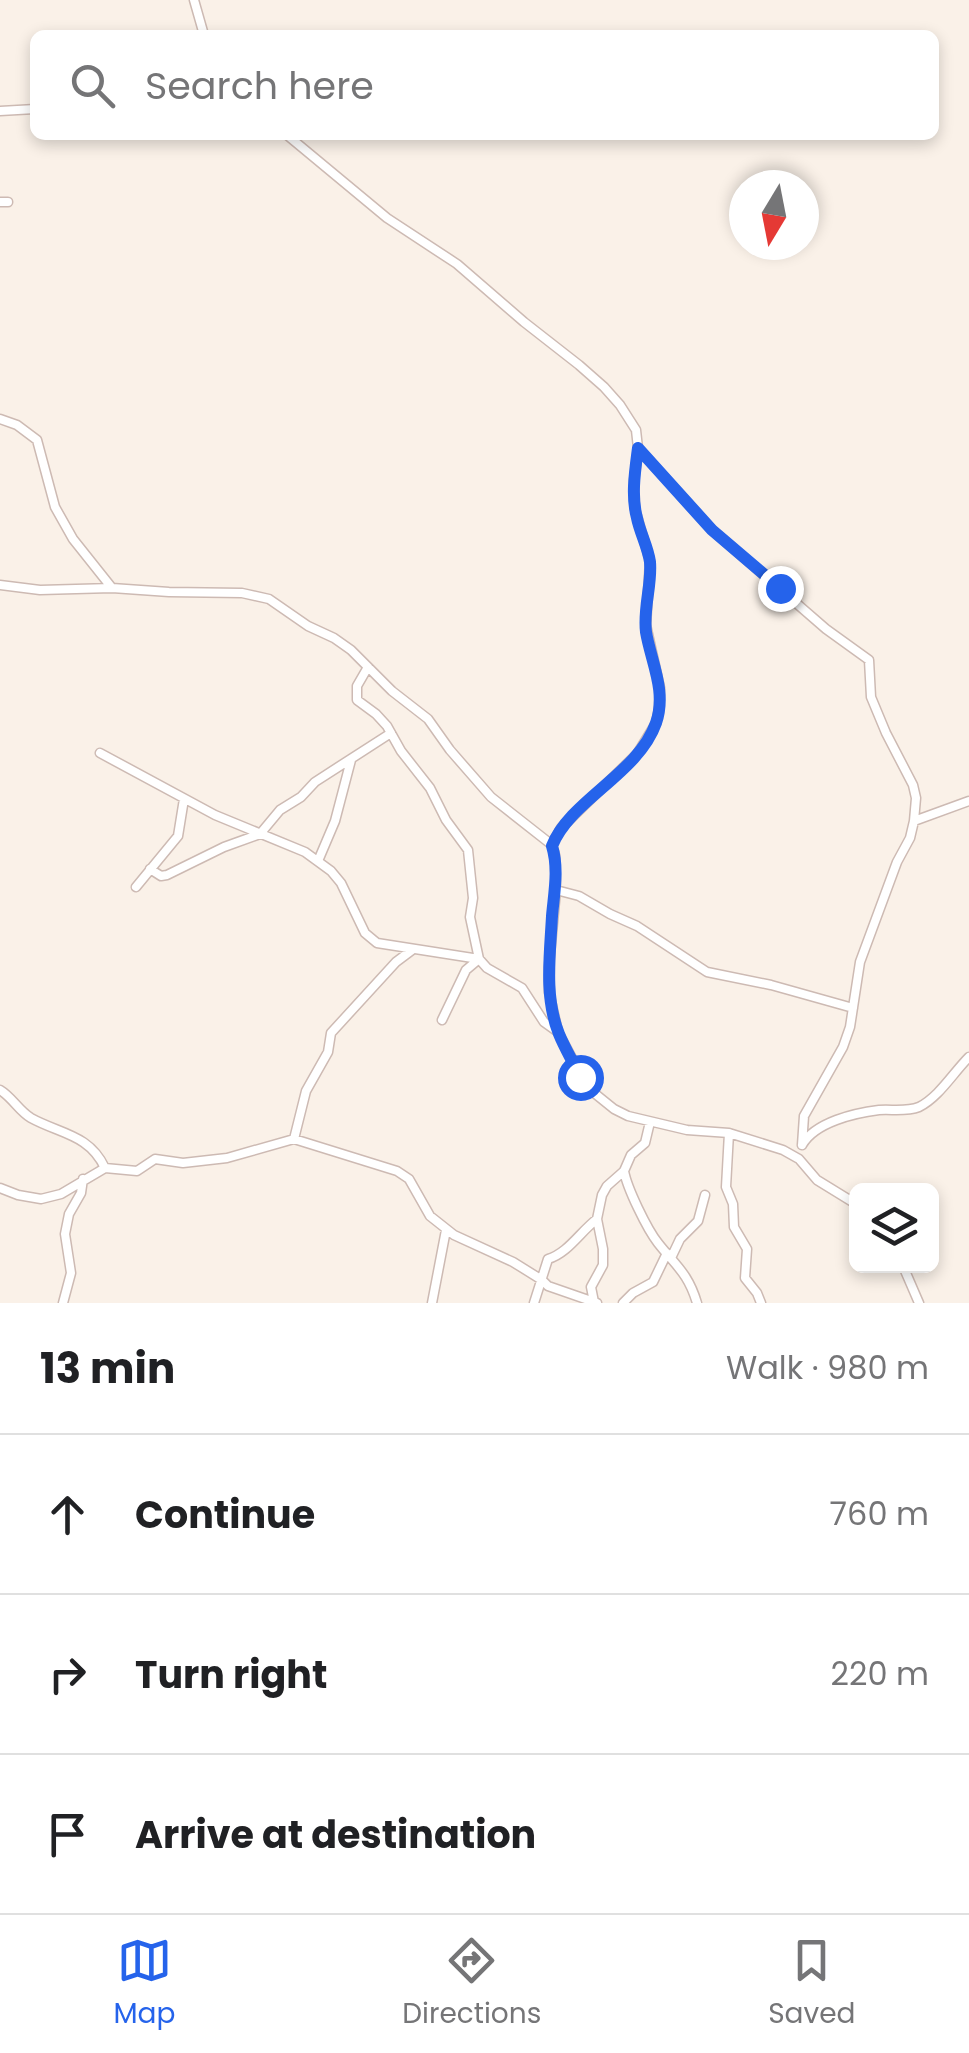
<!DOCTYPE html>
<meta charset="utf-8">
<style>
:root{--surface:#fff;--page:#f2f2f2;--text:#202124;--muted:#757577;--line:#e0e0e0;--accent:#2563eb}
body{margin:0;font-family:Poppins,sans-serif;background:var(--page);color:var(--text)}
.controls{position:absolute;right:30px;bottom:30px;display:grid;overflow:hidden;border-radius:15px;box-shadow:0 5px 15px #0003}
.controls button{width:90px;height:90px;display:grid;place-items:center;padding:0;border:0;border-bottom:2px solid var(--line);background:var(--surface);color:var(--text);font:50px sans-serif}
.compass{position:absolute;left:729px;top:170px;width:90px;height:90px;border-radius:50%;background:var(--surface);box-shadow:0 5px 15px #0003;rotate:190deg}
.stop{position:absolute;width:30px;height:30px;margin:-22px;border:8px solid #2563eb;border-radius:50%;background:#fff}
.stop.end{background:#2563eb;border-color:#fff;box-shadow:0 2px 10px #0008}
.list{margin:0;padding:0;list-style:none}
h2{display:flex;justify-content:space-between;align-items:center;height:130px;margin:0;padding:0 40px;font-size:42px}
h2 small{font-size:32px;font-weight:400;color:var(--muted)}
.list li{display:grid;grid-template-columns:65px 1fr auto;gap:30px;align-items:center;box-sizing:border-box;height:160px;padding:0 40px;border-top:2px solid var(--line)}
.list b{display:block;font-size:38px;white-space:nowrap}
.list em{font-size:32px;font-style:normal;color:var(--muted)}
.icon{flex:none;width:55px;height:55px;fill:none;stroke:currentColor;stroke-width:2;stroke-linecap:round;stroke-linejoin:round}
.map{position:relative;flex:none;width:969px;height:1303px;overflow:hidden}
.search{position:absolute;background:var(--surface);box-shadow:0 5px 15px #0003;left:30px;right:30px;top:30px;height:110px;display:flex;align-items:center;gap:25px;box-sizing:border-box;padding:0 35px;border-radius:15px;color:var(--muted);font-size:38px}
.sheet{height:610px;background:var(--surface)}
nav{display:flex;justify-content:space-around;align-items:center;box-sizing:border-box;height:140px;border-top:2px solid var(--line);background:var(--surface);font-size:28px;color:var(--muted)}
nav a{display:grid;justify-items:center;gap:5px}
nav .on{color:var(--accent)}
.map>svg:first-child{display:block}
.lines{fill:none;stroke-linecap:round;stroke-linejoin:round}
.minor-casing{stroke:#cdbab3;stroke-width:11}
.minor{stroke:#fff;stroke-width:8}
.route{stroke:#2563eb;stroke-width:12}
</style>
<div class="map">
<svg width="969" height="1303" viewBox="0 0 969 1303">
<rect width="100%" height="100%" fill="#faf1e8"/>
<g class="lines">
<!-- minor casing -->
<g class="minor-casing">
<path id="minor" d="M194,0L204,35
M0,111L35,109
M287,135L387,218L457,264L524,322L579,365L604,387L620,405L636,430L638,448L634,481L635,509L650,561L646,625L660,688L659,709L656,723L637,754L561,828L552,845L555,855L556,890L549,966V992L558,1032L588,1088L614,1109L628,1116L687,1130L729,1133L783,1150L799,1159L817,1180L856,1204
M0,202H8
M0,419L17,425L37,440L55,507L73,539L112,588
M638,448L712,530L826,629L869,660L871,697L886,733L913,785L916,798L914,821L910,838L897,862L860,962L850,1027L843,1047L804,1116L802,1145
M0,585L40,590L112,588L169,592L242,593L269,599L308,626L334,638L351,650L392,691L428,719L450,750L491,797L552,845
M368,667L357,686V700L376,714L387,726L401,751L430,788L446,820L468,850L473,898L470,917L479,959L487,968L522,988L544,1022L558,1032
M100,753L215,815L305,852L331,871L341,883L365,933L377,943L479,959
M914,821L969,801
M318,861L335,821L351,760
M150,869L161,876L167,875L224,847L260,834L280,810L301,797L315,782L391,733
M136,887L178,836L184,799
M556,890L579,896L610,914L637,926L707,972L771,985L853,1008
M442,1020L466,970L479,959
M0,1090C12,1097 19,1111 31,1118C60,1134 89,1134 105,1168
M729,1133L726,1187L733,1204L734,1227L747,1249L745,1278L757,1293L761,1303
M294,1139L306,1091L328,1052L331,1033L396,962L412,950
M802,1145C815,1122 855,1113 879,1110C892,1109 906,1112 919,1107C939,1097 953,1073 969,1057
M624,1171C627,1188 647,1229 658,1243C676,1266 688,1273 697,1303
M0,1188L18,1195L41,1199L61,1194L105,1168L137,1171L155,1159L183,1163L227,1158L294,1139L397,1171L409,1179L430,1216L454,1235L513,1262L542,1280L548,1286L597,1303
M671,1258L680,1239L698,1221L705,1195
M903,1266L919,1303
M594,1302L591,1287L603,1265V1249L597,1219L602,1195L607,1186L624,1171L631,1155L645,1143L650,1122
M63,1303L71,1273L65,1234L69,1214L81,1193L83,1179
M432,1303L446,1230
M534,1303L548,1259C568,1253 580,1232 597,1219
M623,1303L633,1293L653,1282L667,1253"/>
</g>
<!-- minor -->
<use href="#minor" class="minor"/>
</g>
<g class="lines">
<!-- route -->
<path class="route" d="M580,1077C574,1063 565,1049 559,1034C544,997 550,955 552,916C554,893 559,869 552,846C570,800 638,774 656,723C667,691 651,662 646,632C643,608 652,585 650,562C648,547 640,533 637,518C631,496 635,471 638,448L712,530L780,588"/>
</g>
</svg>
<div class="controls">
<button><svg class="icon" aria-label="layers" viewBox="0 0 24 24"><path d="M12 4l9 5-9 5-9-5zM3 14l9 5 9-5"/></svg></button>
</div>
<svg class="compass" viewBox="-18 -18 36 36"><path d="M0-13l5 13h-10z" fill="#e53935"/><path d="M0 13l5-13h-10z" fill="#757577"/></svg>
<div class="stop" style="left:580px;top:1077px"></div>
<div class="stop end" style="left:780px;top:588px"></div>
<div class="search"><svg class="icon" aria-label="search" viewBox="0 0 24 24"><circle cx="10" cy="10" r="6"/><path d="M15 15l6 6"/></svg>Search here</div>
</div>
<section class="sheet">
<h2>13 min<small>Walk · 980 m</small></h2>
<ul class="list">
<li><svg class="icon" aria-label="ahead" viewBox="0 0 24 24"><path d="M12 20V5M6 11l6-6 6 6"/></svg><div><b>Continue</b></div><em>760 m</em></li>
<li><svg class="icon" aria-label="right" viewBox="0 0 24 24"><path d="M7 20v-9h11M14 6l5 5-5 5"/></svg><div><b>Turn right</b></div><em>220 m</em></li>
<li><svg class="icon" aria-label="arrive" viewBox="0 0 24 24"><path d="M6 21V4h12l-3 4 3 4H6"/></svg><div><b>Arrive at destination</b></div></li>
</ul>
</section>
<nav>
<a class="on"><svg class="icon" aria-label="map" viewBox="0 0 24 24"><path d="M3 6l6-2 6 2 6-2v14l-6 2-6-2-6 2zM9 4v14M15 6v14"/></svg>Map</a>
<a><svg class="icon" aria-label="directions" viewBox="0 0 24 24"><path d="M12 3l9 9-9 9-9-9zM9 14v-3h6M13 9l2 2-2 2"/></svg>Directions</a>
<a><svg class="icon" aria-label="saved" viewBox="0 0 24 24"><path d="M7 4h10v16l-5-4-5 4z"/></svg>Saved</a>
</nav>
